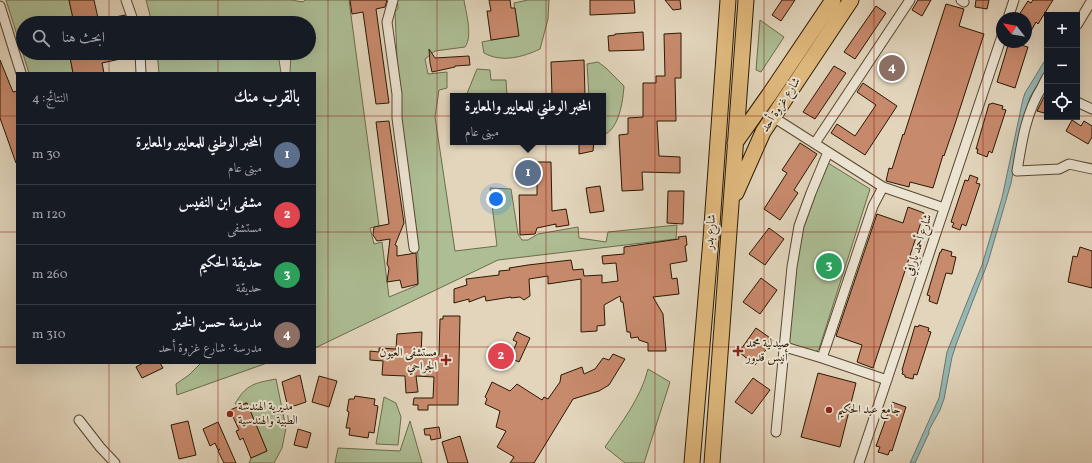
<!DOCTYPE html>
<html lang="ar">
<meta charset="utf-8">
<style>
:root{--surface:#171b24;--page:#20242c;--text:#f1f3f6;--muted:#9ea1a6;--line:#363941;--accent:#c59692}
body{margin:0;font-family:Vollkorn,Amiri,serif;background:var(--page);color:var(--text);direction:rtl}
.controls{position:absolute;right:12px;top:12px;display:grid;overflow:hidden;border-radius:0px;box-shadow:0 4px 16px #0002}
.controls button{width:36px;height:36px;display:grid;place-items:center;padding:0;border:0;border-bottom:1px solid var(--line);background:var(--surface);color:var(--text);font:20px sans-serif}
.compass{position:absolute;left:996px;top:12px;width:36px;height:36px;border-radius:50%;background:var(--surface);box-shadow:0 4px 16px #0002;rotate:301deg}
.you{position:absolute;left:496px;top:199px;width:14px;height:14px;margin:-10px;border:3px solid #fff;border-radius:50%;background:#1a73e8;box-shadow:0 0 0 6px #1a73e833}
.badge{display:grid;place-items:center;width:26px;height:26px;border-radius:50%;background:var(--accent);color:#fff;font-size:13px;font-weight:700}
.pin{position:absolute;translate:-50% -50%;border:2px solid #fff;box-shadow:0 1px 4px #0006}
.popup{position:absolute;left:450px;top:93px;width:156px;height:52px;box-sizing:border-box;display:grid;place-content:center;border-radius:0px;background:var(--surface);filter:drop-shadow(0 1px 3px #0005);font-size:13px;white-space:nowrap;color:var(--muted)}
.popup b{font-size:15px;color:var(--text)}
.popup::after{content:'';position:absolute;left:50%;top:100%;margin-left:-8px;border:8px solid transparent;border-top-color:var(--surface)}
.list{margin:0;padding:0;list-style:none}
h2{display:flex;justify-content:space-between;align-items:center;height:52px;margin:0;padding:0 16px;font-size:17px}
h2 small{font-size:13px;font-weight:400;color:var(--muted)}
.list li{display:grid;grid-template-columns:26px 1fr auto;gap:12px;align-items:center;box-sizing:border-box;height:60px;padding:0 16px;border-top:1px solid var(--line)}
.list b{display:block;font-size:15px;white-space:nowrap}
.list p{margin:0;font-size:13px;white-space:nowrap;color:var(--muted)}
.list em{font-size:13px;font-style:normal;color:var(--muted)}
.icon{flex:none;width:22px;height:22px;fill:none;stroke:currentColor;stroke-width:2;stroke-linecap:round;stroke-linejoin:round}
.map{position:relative;flex:none;width:1092px;height:463px;overflow:hidden;direction:ltr}
.search{position:absolute;background:var(--surface);box-shadow:0 4px 16px #0002;left:16px;top:16px;width:300px;height:44px;display:flex;align-items:center;gap:10px;box-sizing:border-box;padding:0 14px;border-radius:22px;color:var(--muted);font-size:15px}
.panel{position:absolute;background:var(--surface);box-shadow:0 4px 16px #0002;left:16px;top:72px;width:300px;height:292px;border-radius:0px;direction:rtl}
.map>svg:first-child{display:block}
.green{fill:#adbe95;stroke:#6c6c4b}
.water{fill:#95b8b5;stroke:#6a786d}
.building{fill:#c88a6d;stroke:#2a1901}
.lines{fill:none;stroke-linecap:round;stroke-linejoin:round}
.street-casing{stroke:#584830;stroke-width:11}
.primary-casing{stroke:#2a1901;stroke-width:17}
.street{stroke:#ece4d3;stroke-width:9}
.primary{stroke:#e1ba7e;stroke-width:15}
.grid{fill:none;stroke:#8f2418;stroke-width:1;stroke-opacity:0.55}
.poi-dot{fill:#8f2418;stroke:#ece4d3;stroke-width:1.5}
.labels{text-anchor:middle;dominant-baseline:central;stroke-width:4;stroke-linejoin:round;paint-order:stroke}
.street-label{font-size:12px;fill:#2a1901;stroke:#ece4d3}
.poi-label{font-size:12px;fill:#2a1901;stroke:#ece4d3;text-anchor:start}
</style>
<div class="map">
<svg width="1092" height="463" viewBox="0 0 1092 463">
<rect width="100%" height="100%" fill="#e2d5bc"/>
<filter id="stains"><feTurbulence type="fractalNoise" baseFrequency=".005" numOctaves="4"/><feColorMatrix values="0 0 0 0 .2 0 0 0 0 .09 0 0 0 0 .02 0 0 0 .5 -.17"/></filter>
<radialGradient id="worn" r=".72"><stop offset=".6" stop-color="#630" stop-opacity="0"/><stop offset="1" stop-color="#630" stop-opacity=".3"/></radialGradient>
<!-- green -->
<path class="green" d="M6,0H69L74,23L98,18L99,23H23V53H88L70,57L73,73H29Z
M146,0H291L303,2L305,0H349L379,226L370,228L374,244L382,242L389,297L418,285V256L400,126L395,12L398,8L397,0H464C466,13 473,36 465,47L435,51L425,59L428,74L447,72V88L439,90L435,117L455,251L497,246L490,188L511,189L518,234L522,240H528L538,234L578,227L579,238L606,242L608,232L677,225L676,239L498,260L315,348V73H290L291,53H309V23H152Z
M528,0H549L548,19L540,49C523,57 502,63 484,53L482,42L517,35L514,3Z
M760,20L784,37L761,72L756,70Z
M157,53H278L281,73H159Z
M598,62L606,68L624,86C623,101 619,130 603,135V96H589L587,64Z
M477,69L490,70L491,80H506L507,96H466Z
M828,163L870,189L819,349L814,353L799,349L788,341C791,306 793,268 801,234C808,209 818,186 828,163Z
M201,363H267L177,395L176,384L189,375Z
M648,369L670,382L644,463H625L605,447C621,423 641,398 648,369Z
M276,379L286,428L282,448L274,463H249L251,458L267,451L247,403L235,404C246,384 255,383 276,379Z
M384,397L396,403L401,417L398,445L376,444Z
M410,421L422,463H335L338,448L400,451Z"/>
<!-- water -->
<path class="water" d="M1047,57V69L1030,97L1023,122L1011,183L988,262L957,342L952,357L944,399L940,410L929,430V433L915,463H910L939,398L947,352L982,265L1002,198L1023,99L1025,93Z"/>
<!-- building -->
<path class="building" d="M69,0H94L98,18L74,23Z
M350,0H387L385,7L376,9L389,103L376,104L363,12L352,14Z
M489,0H510L511,8H515L519,36L491,40L487,11H491Z
M590,0H634L635,13L590,15Z
M665,0H680L681,9L673,10Z
M782,0H795L781,21L772,15Z
M918,0H931L922,16L912,10Z
M976,0H989L987,9L975,7Z
M1033,0H1053L1038,24L1036,22L1031,31L1026,28V18H1017L1028,1L1031,3Z
M946,4L964,9L959,26L984,34L955,124L944,156L943,155L933,188L910,182L909,187L886,181L889,168L892,169L903,134L904,135Z
M876,6L886,13L855,59L844,52Z
M125,15L127,23H102L101,20Z
M643,32L644,50L609,51L608,36L615,35V34Z
M681,33V78H675L676,121H657L659,156L680,157V173L642,172L643,190L622,191L619,135L628,134V118L643,117V83H656V76H665L664,34Z
M1009,42L1028,47L1015,88L997,82Z
M429,49L435,58L469,56L470,65L455,66V67L432,72L430,63Z
M88,53H133L134,56L102,63L104,73H73L70,57Z
M0,60L13,92L17,91V163H16L0,118Z
M584,60L585,96H552L551,62Z
M834,66L846,73L815,119L803,112Z
M863,83L897,106L865,155L831,133L837,124L855,136L876,105L857,92Z
M1045,95H1047V111L1045,110L1044,113L1037,111Z
M992,103L1003,106L1002,109L1006,110L992,153L989,151L987,157L977,153L978,149H976L989,104H991Z
M1072,120L1081,126L1084,121L1092,126V137L1088,144L1066,131Z
M389,121L404,223L395,245L397,246V256L416,253L418,284L402,288L400,280L387,282L389,268L387,264L390,239L377,241L373,235L374,227L389,224L376,122Z
M579,142H594L593,151L579,154Z
M800,143L817,154L794,190L798,193L780,220L764,209L787,173L782,170Z
M537,162H551L552,211L566,209L569,225L556,227V224L537,228L535,234L520,235L519,195H537Z
M970,175L978,178L976,183L980,184L966,226L962,224L960,230L952,227L954,223L951,222L965,180L968,181Z
M600,186L604,211L590,213L586,188Z
M668,191H684L683,224L667,223Z
M908,207L924,213L873,368L857,362L862,345L836,336L877,214L903,223Z
M769,228L784,239L765,265L749,254Z
M686,236L687,245L685,246L687,261L670,264L672,279L677,278L679,294L653,297L663,314L666,351H648V343L639,340L638,337L631,338L630,332H627L623,302H621L620,296L604,305L605,325L597,326V331L581,332V279L548,284V276L529,279L530,296L524,300L520,297L511,298V297L486,301L485,296L469,302V299L454,303V289L467,285L466,279L499,275V271L510,270L509,268L528,265L571,260L573,270L583,269L584,276L602,275V283L618,281L616,263L603,264L602,256L624,254V247L679,239L678,237Z
M1080,247L1092,251V288L1068,282L1073,256L1077,257Z
M942,249L952,252L951,256L956,257L952,274L946,273L937,304L929,301L930,296L927,295L940,252H941Z
M761,278L777,290L760,314L743,302Z
M443,316H460L458,405H428V410H418V405H413L414,398H433L434,377L416,376L418,392L406,393L405,376L382,375L383,361L370,360V351L379,352V348L396,349L397,334L422,332L421,355H439L440,319H443Z
M919,325L929,328L928,331L931,332L917,375L914,374L913,379L905,377V375L902,374L903,371L902,370L915,326L918,327Z
M756,328L773,340L755,365L739,352Z
M517,332L530,338L519,362L510,358L517,342L513,340Z
M613,354L625,359L609,385L599,391L573,399L534,463H510L514,457L497,447L506,431L496,427L500,411L485,404L487,399L485,397L492,382L510,391L517,384L542,400L544,397L548,399L560,382L561,375L582,367L584,374L595,369L603,358L609,360Z
M143,363H160L163,368L142,378L136,367Z
M818,373L856,383L840,447L801,437Z
M300,375L306,402L288,408L282,382Z
M319,376L337,381L329,407L312,402Z
M753,378L770,390L752,414L735,402Z
M355,396L375,399L374,405L378,406L374,433L369,432L368,438L349,435L350,428H346L349,412L347,411L349,399H354Z
M892,402L906,407L892,451L890,450L888,455L878,452L880,447L876,446Z
M247,403L267,451L251,458L243,438L240,440L236,431L239,430L230,410Z
M188,421L196,455L179,459L171,425Z
M218,422L229,447L236,463H224L218,451L220,449L218,450L215,443L210,446L203,429Z
M439,427L441,438L431,440L430,435H425L424,429Z
M298,429L311,433L307,448L294,445Z
M460,436L468,463H448L442,442Z"/>
<g class="lines">
<!-- street casing -->
<g class="street-casing">
<path id="street" d="M126,0L134,23
M393,0L387,22L397,94V118L414,248
M961,0L964,2
M0,6L21,73
M1008,18L1014,0
M1077,25L1092,0
M140,53L141,73
M1042,87L1047,77
M1047,89L1042,87C1026,113 1022,140 1017,171L1059,169L1069,164L1092,169
M1077,102L1092,109
M773,117L883,187L944,208
M815,143L910,0
M883,187L873,206L822,358L887,380
M785,347L822,358
M79,420L100,447L115,463
M776,432L792,267L799,226L811,193L828,152
M859,463L1002,36"/>
</g>
<!-- primary casing -->
<g class="primary-casing">
<path id="primary" d="M735,143L769,95L833,0
M736,193L763,132L851,0
M692,463L711,239L728,0
M712,463L746,0"/>
</g>
<!-- street -->
<use href="#street" class="street"/>
<!-- primary -->
<use href="#primary" class="primary"/>
</g>
<!-- grid -->
<path class="grid" d="M109,0V23M218,0V23M328,0V463M437,0V463M546,0V463M655,0V463M764,0V463M874,0V463M983,0V463M109,53V73M218,53V73M0,116H17M315,116H1047M1077,116H1092M0,232H17M315,232H1092M0,347H17M315,347H1092M109,363V463M218,363V463"/>
<!-- markers -->
<g class="poi-dot">
<path d="M736 345h4v4h4v4h-4v4h-4v-4h-4v-4h4z"/>
<path d="M444 354h4v4h4v4h-4v4h-4v-4h-4v-4h4z"/>
<circle cx="829" cy="410" r="4"/>
<circle cx="230" cy="414" r="4"/>
</g>
<g class="labels">
<!-- street labels -->
<g class="street-label">
<text transform="translate(781 105) rotate(-57)">شارع غزوة أحد</text>
<text transform="translate(711 232) rotate(-86)">شارع بدر</text>
<text transform="translate(919 245) rotate(-72)">شارع أحمد بارافي</text>
</g>
<!-- poi labels -->
<g class="poi-label">
<text x="746" y="344">صيدلية محمد<tspan x="746" dy="14">أنيس قدور</tspan></text>
<text x="437" y="353" text-anchor="end">مستشفى العيون<tspan x="437" dy="14">الجراحي</tspan></text>
<text x="238" y="407">مديرية الهندسة<tspan x="238" dy="14">الطبية والهندسية</tspan></text>
<text x="837" y="410">جامع عبد الحكيم</text>
</g>
</g>
<rect width="100%" height="100%" filter="url(#stains)"/>
<rect width="100%" height="100%" fill="url(#worn)"/>
</svg>
<div class="controls">
<button>+</button>
<button>−</button>
<button><svg class="icon" aria-label="locate" viewBox="0 0 24 24"><circle cx="12" cy="12" r="6"/><path d="M12 2v4M12 18v4M2 12h4M18 12h4"/></svg></button>
</div>
<svg class="compass" viewBox="-18 -18 36 36"><path d="M0-13l5 13h-10z" fill="#e53935"/><path d="M0 13l5-13h-10z" fill="#9ea1a6"/></svg>
<div class="you"></div>
<div class="pin badge" style="left:528px;top:173px;background:#5c6f8a">1</div>
<div class="popup"><b>المخبر الوطني للمعايير والمعايرة</b>مبنى عام</div>
<div class="pin badge" style="left:501px;top:356px;background:#e0444e">2</div>
<div class="pin badge" style="left:829px;top:266px;background:#2e9e5b">3</div>
<div class="pin badge" style="left:892px;top:68px;background:#8d6e63">4</div>
<div class="search"><svg class="icon" aria-label="search" viewBox="0 0 24 24"><circle cx="10" cy="10" r="6"/><path d="M15 15l6 6"/></svg>ابحث هنا</div>
<section class="panel">
<h2>بالقرب منك<small>النتائج: 4</small></h2>
<ul class="list">
<li><span class="badge" style="background:#5c6f8a">1</span><div><b>المخبر الوطني للمعايير والمعايرة</b><p>مبنى عام</p></div><em>30 m</em></li>
<li><span class="badge" style="background:#e0444e">2</span><div><b>مشفى ابن النفيس</b><p>مستشفى</p></div><em>120 m</em></li>
<li><span class="badge" style="background:#2e9e5b">3</span><div><b>حديقة الحكيم</b><p>حديقة</p></div><em>260 m</em></li>
<li><span class="badge" style="background:#8d6e63">4</span><div><b>مدرسة حسن الخيّر</b><p>مدرسة · شارع غزوة أحد</p></div><em>310 m</em></li>
</ul>
</section>
</div>
